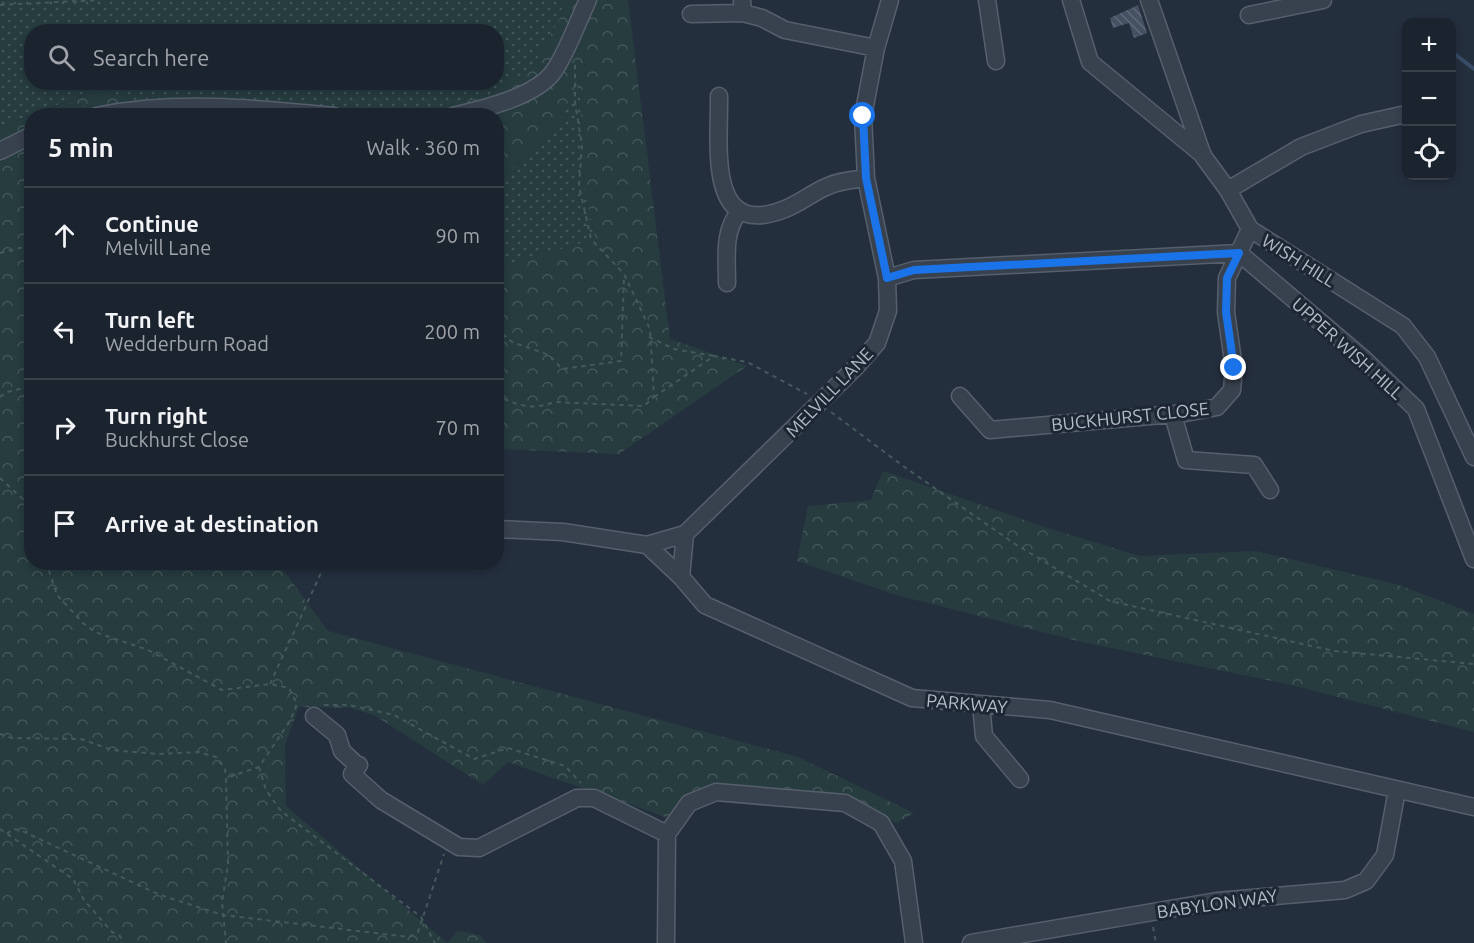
<!DOCTYPE html>
<meta charset="utf-8">
<style>
:root{--surface:#1b232e;--page:#242b36;--text:#f1f3f6;--muted:#a0a4aa;--line:#39404a}
body{margin:0;font-family:Ubuntu,sans-serif;background:var(--page);color:var(--text)}
.controls{position:absolute;right:18px;top:18px;display:grid;overflow:hidden;border-radius:12px;box-shadow:0 3px 9px #0003}
.controls button{width:54px;height:54px;display:grid;place-items:center;padding:0;border:0;border-bottom:2px solid var(--line);background:var(--surface);color:var(--text);font:30px sans-serif}
.stop{position:absolute;width:18px;height:18px;margin:-14px;border:4px solid #1a73e8;border-radius:50%;background:#fff}
.stop.end{background:#1a73e8;border-color:#fff;box-shadow:0 2px 6px #0008}
.list{margin:0;padding:0;list-style:none}
h2{display:flex;justify-content:space-between;align-items:center;height:78px;margin:0;padding:0 24px;font-size:26px}
h2 small{font-size:20px;font-weight:400;color:var(--muted)}
.list li{display:grid;grid-template-columns:39px 1fr auto;gap:18px;align-items:center;box-sizing:border-box;height:96px;padding:0 24px;border-top:2px solid var(--line)}
.list b{display:block;font-size:22px;white-space:nowrap}
.list p{margin:0;font-size:20px;white-space:nowrap;color:var(--muted)}
.list em{font-size:20px;font-style:normal;color:var(--muted)}
.icon{flex:none;width:33px;height:33px;fill:none;stroke:currentColor;stroke-width:2;stroke-linecap:round;stroke-linejoin:round}
.map{position:relative;flex:none;width:1474px;height:943px;overflow:hidden}
.search{position:absolute;background:var(--surface);box-shadow:0 3px 9px #0003;left:24px;top:24px;width:480px;height:66px;display:flex;align-items:center;gap:15px;box-sizing:border-box;padding:0 21px;border-radius:24px;color:var(--muted);font-size:22px}
.panel{position:absolute;background:var(--surface);box-shadow:0 3px 9px #0003;left:24px;top:108px;width:480px;height:462px;border-radius:24px}
.map>svg:first-child{display:block}
.grass{fill:url(#grass-dots);fill-rule:evenodd}
.forest{fill:url(#forest-crowns)}
.lines{fill:none;stroke-linecap:round;stroke-linejoin:round}
.stream{stroke:#394c67;stroke-width:4}
.building{fill:url(#building-back-hatch)}
.minor-casing{stroke:#565f6c;stroke-width:19}
.path{stroke:#44595c;stroke-width:2;stroke-dasharray:4.5 4.5;stroke-linecap:butt}
.minor{stroke:#38414e;stroke-width:16}
.route{stroke:#1a73e8;stroke-width:8}
.labels{text-anchor:middle;dominant-baseline:central;stroke-width:6;stroke-linejoin:round;paint-order:stroke}
.street-label{font-size:18px;fill:#b4bcc9;stroke:#1d2633}
</style>
<div class="map">
<svg width="1474" height="943" viewBox="0 0 1474 943">
<defs>
<pattern id="grass-dots" width="8" height="8" patternUnits="userSpaceOnUse" patternTransform="scale(1.5)"><rect width="8" height="8" fill="#263c3f"/><path d="M2 2h.1M6 6h.1" fill="none" stroke="#435659" stroke-width="1.8" stroke-linecap="round"/></pattern>
<pattern id="forest-crowns" width="20" height="18" patternUnits="userSpaceOnUse" patternTransform="scale(1.5)"><rect width="20" height="18" fill="#263c3f"/><path d="M2 6a3 3 0 1 1 6 0M12 15a3 3 0 1 1 6 0" fill="none" stroke="#435659"/></pattern>
<pattern id="building-back-hatch" width="6" height="6" patternUnits="userSpaceOnUse" patternTransform="scale(1.5)"><rect width="6" height="6" fill="#455162"/><path d="M-1 5l2 2M0 0l6 6M5-1l2 2" fill="none" stroke="#5d6877"/></pattern>
</defs>
<rect width="100%" height="100%" fill="#242f3e"/>
<!-- grass -->
<path class="grass" d="M0,0H564L559,20L532,68L487,96L428,110L279,106L234,97L135,100L99,89L0,127ZM32,32H496V82H32Z
M580,77L584,186L595,239L497,268V185L560,121Z"/>
<!-- forest -->
<path class="forest" d="M564,0H628L670,339L747,366L619,454L497,449V268L595,239L584,186L580,79L560,121L497,185L496,116H417L447,104L487,96L532,68L559,20Z
M99,89L135,100L234,97L336,116H33Z
M31,116L32,562L278,563L328,631L798,757L914,813L897,823L846,800L703,796L670,819C616,798 562,782 508,762L483,785L374,715L351,708L299,707L285,744L286,806L447,943L457,931L480,935L487,943H0V127Z
M883,471L1051,529L1140,556L1256,551L1399,585L1474,614V732L1287,684L1082,642L896,595L797,561L808,506L871,500Z"/>
<g class="lines">
<!-- stream -->
<path class="stream" d="M1452,52L1474,69"/>
</g>
<!-- building -->
<path class="building" d="M1138,5L1147,33L1134,38L1129,23L1113,28L1110,18Z"/>
<g class="lines">
<!-- minor casing -->
<g class="minor-casing">
<path id="minor" d="M742,0L743,13L762,18L785,30L876,48
M987,0L996,61
M1071,0L1090,62L1203,155
M1149,0L1203,156L1228,190L1250,229L1403,326L1427,357L1474,457
M691,14L743,13
M1249,15L1323,0
M719,96C720,144 705,241 785,209C800,203 812,193 826,187C838,181 852,180 866,178
M96,116C175,100 255,108 334,116
M453,116C482,109 536,97 554,71C568,50 577,23 588,0
M0,151L32,135
M1228,190L1301,147L1361,124L1406,114
M887,278L914,270L1239,253L1364,359L1416,409L1474,559
M727,283C727,257 723,232 739,212
M960,396L990,430L1185,413L1217,407L1232,390L1234,368L1226,312L1227,278L1250,229
M1173,415L1186,460L1254,465L1270,490
M496,529L563,532L647,545L681,577L705,605L912,698L1050,710L1474,807
M647,545L685,534L855,368L877,343L888,311L887,278L866,178L863,116L876,48L890,0
M681,577L685,534
M981,704L984,736L1020,779
M314,716L337,735L342,751L358,766
M359,765L352,774L381,800L459,847L479,848L577,798H594L667,834
M666,943L667,834L689,803L716,792L845,803L881,823L903,861L914,943
M971,943L1217,901L1345,890L1366,881L1385,855L1397,790"/>
</g>
<!-- path -->
<path class="path" d="M0,5L99,0
M69,116L85,106
M0,253L32,245
M496,328L512,342L549,355L562,369L621,361L624,277
M649,337L674,349L714,356
M496,395C517,405 532,411 554,402L644,406L654,397L650,329L624,274L591,239L579,186L582,145L575,103V64
M0,397L7,392L32,386
M654,397L714,356L747,362L807,394
M831,412L903,466L1015,544L1110,601L1334,651L1474,664
M0,478L26,502L32,512
M46,562L57,595L84,624L95,632L148,650L222,690L270,684L289,688L297,704L290,721L259,767L226,778L228,865L222,902L226,943
M270,684L326,562
M324,705H349L394,715L474,759L508,748L565,766L581,783
M0,734L12,738L81,739L112,750L158,754L199,752L216,757L225,769L226,777
M259,767L266,790L281,811L421,917L435,943
M0,829L73,879L84,900L112,932L120,936L123,943
M7,834L13,829L20,830L160,895L223,915L409,937L418,932L444,854
M1153,927L1156,943"/>
<!-- minor -->
<use href="#minor" class="minor"/>
</g>
<g class="lines">
<!-- route -->
<path class="route" d="M863,116L866,178L887,278L914,270L1239,253L1227,278L1226,312L1234,368"/>
</g>
<g class="labels">
<!-- street labels -->
<g class="street-label">
<text transform="translate(1299 260) rotate(32)">WISH HILL</text>
<text transform="translate(1348 348) rotate(42)">UPPER WISH HILL</text>
<text transform="translate(829 392) rotate(-46)">MELVILL LANE</text>
<text transform="translate(1130 416) rotate(-6)">BUCKHURST CLOSE</text>
<text transform="translate(967 703) rotate(5)">PARKWAY</text>
<text transform="translate(1217 903) rotate(-8)">BABYLON WAY</text>
</g>
</g>
</svg>
<div class="controls">
<button>+</button>
<button>−</button>
<button><svg class="icon" aria-label="locate" viewBox="0 0 24 24"><circle cx="12" cy="12" r="6"/><path d="M12 2v4M12 18v4M2 12h4M18 12h4"/></svg></button>
</div>
<div class="stop" style="left:863px;top:116px"></div>
<div class="stop end" style="left:1234px;top:368px"></div>
<div class="search"><svg class="icon" aria-label="search" viewBox="0 0 24 24"><circle cx="10" cy="10" r="6"/><path d="M15 15l6 6"/></svg>Search here</div>
<section class="panel">
<h2>5 min<small>Walk · 360 m</small></h2>
<ul class="list">
<li><svg class="icon" aria-label="ahead" viewBox="0 0 24 24"><path d="M12 20V5M6 11l6-6 6 6"/></svg><div><b>Continue</b><p>Melvill Lane</p></div><em>90 m</em></li>
<li><svg class="icon" aria-label="left" viewBox="0 0 24 24"><path d="M17 20v-9H6M10 6l-5 5 5 5"/></svg><div><b>Turn left</b><p>Wedderburn Road</p></div><em>200 m</em></li>
<li><svg class="icon" aria-label="right" viewBox="0 0 24 24"><path d="M7 20v-9h11M14 6l5 5-5 5"/></svg><div><b>Turn right</b><p>Buckhurst Close</p></div><em>70 m</em></li>
<li><svg class="icon" aria-label="arrive" viewBox="0 0 24 24"><path d="M6 21V4h12l-3 4 3 4H6"/></svg><div><b>Arrive at destination</b></div></li>
</ul>
</section>
</div>
